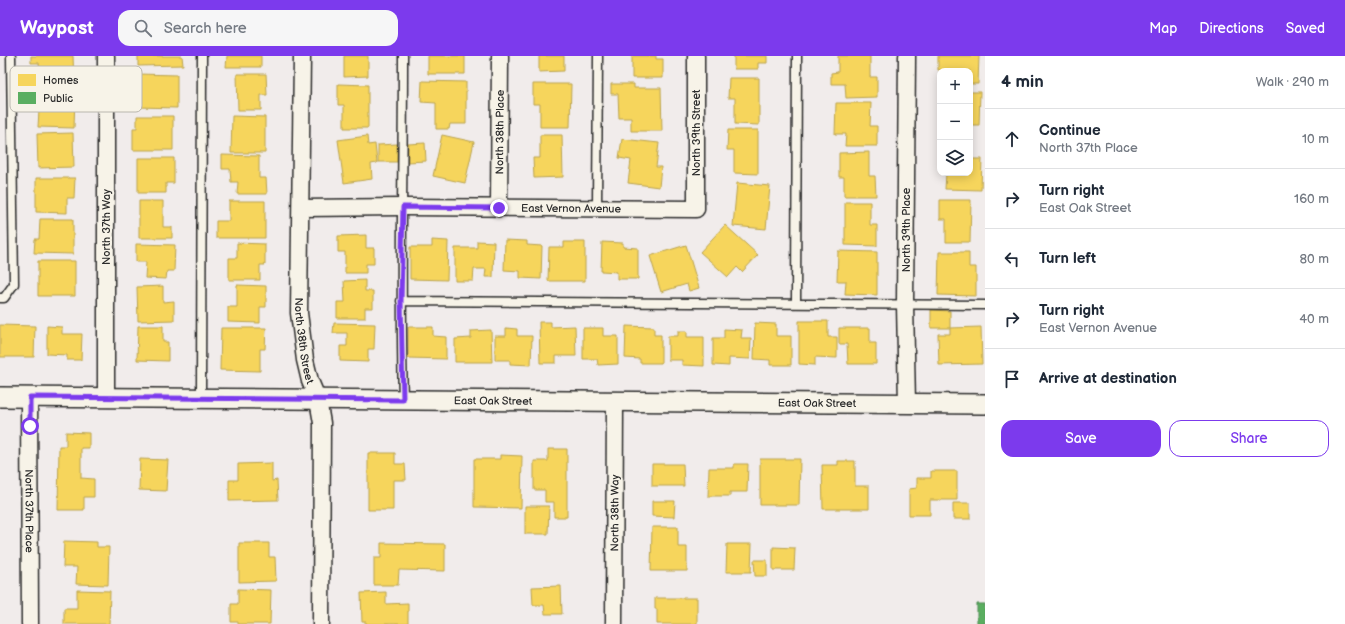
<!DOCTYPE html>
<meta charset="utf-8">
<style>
:root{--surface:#fff;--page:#f6f6f7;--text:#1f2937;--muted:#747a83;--line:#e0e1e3;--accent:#7c3aed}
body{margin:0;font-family:"Balsamiq Sans",sans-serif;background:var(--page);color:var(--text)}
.controls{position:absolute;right:12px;top:12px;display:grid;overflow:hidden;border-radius:8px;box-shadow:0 2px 10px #0003}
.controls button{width:36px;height:36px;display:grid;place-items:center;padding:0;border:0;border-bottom:1px solid var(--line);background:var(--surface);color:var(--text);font:20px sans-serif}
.stop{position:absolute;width:12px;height:12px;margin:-9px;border:3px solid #7c3aed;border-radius:50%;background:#fff}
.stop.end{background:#7c3aed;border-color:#fff;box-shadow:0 1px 4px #0008}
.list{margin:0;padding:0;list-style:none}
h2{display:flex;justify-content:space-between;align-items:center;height:52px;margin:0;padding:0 16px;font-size:17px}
h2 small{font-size:13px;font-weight:400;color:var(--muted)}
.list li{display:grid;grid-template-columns:26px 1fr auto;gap:12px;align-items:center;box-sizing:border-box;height:60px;padding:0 16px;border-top:1px solid var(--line)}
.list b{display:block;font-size:15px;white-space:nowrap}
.list p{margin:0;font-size:13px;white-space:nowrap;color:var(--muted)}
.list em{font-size:13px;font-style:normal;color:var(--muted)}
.actions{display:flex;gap:8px;padding:12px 16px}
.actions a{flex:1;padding:9px 0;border:1px solid var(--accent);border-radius:12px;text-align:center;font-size:14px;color:var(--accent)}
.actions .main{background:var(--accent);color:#fff}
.icon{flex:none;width:22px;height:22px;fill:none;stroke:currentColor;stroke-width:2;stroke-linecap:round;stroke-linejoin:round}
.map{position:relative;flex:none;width:985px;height:568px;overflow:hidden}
header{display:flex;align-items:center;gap:24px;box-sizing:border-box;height:56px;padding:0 20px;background:var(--accent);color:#fff}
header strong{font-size:19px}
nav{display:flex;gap:22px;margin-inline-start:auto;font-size:14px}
.search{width:280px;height:36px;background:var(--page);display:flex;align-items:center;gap:10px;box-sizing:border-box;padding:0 14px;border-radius:12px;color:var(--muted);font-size:15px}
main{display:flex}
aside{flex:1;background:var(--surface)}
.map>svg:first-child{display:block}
.homes{fill:#f6d55c;stroke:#b9a24d}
.public{fill:#5aae61;stroke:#4c8751}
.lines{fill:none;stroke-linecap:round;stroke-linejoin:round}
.service-casing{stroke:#2b2b2b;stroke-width:11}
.minor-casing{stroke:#2b2b2b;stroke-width:19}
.tertiary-casing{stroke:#2b2b2b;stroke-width:22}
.service{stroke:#f7f3e8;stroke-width:8}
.minor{stroke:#f7f3e8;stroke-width:16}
.tertiary{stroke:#f7f3e8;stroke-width:19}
.route{stroke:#7c3aed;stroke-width:5}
.labels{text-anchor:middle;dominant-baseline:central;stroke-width:4;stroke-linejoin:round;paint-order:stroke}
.street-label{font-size:11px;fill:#2b2b2b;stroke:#f7f3e8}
.key{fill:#f7f3e8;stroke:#bab7af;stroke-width:1}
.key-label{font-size:11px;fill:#2b2b2b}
</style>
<header>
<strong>Waypost</strong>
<div class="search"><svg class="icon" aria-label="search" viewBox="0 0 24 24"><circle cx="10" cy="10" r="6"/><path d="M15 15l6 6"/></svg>Search here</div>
<nav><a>Map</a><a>Directions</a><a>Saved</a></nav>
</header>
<main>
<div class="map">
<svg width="985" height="568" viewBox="0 0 985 568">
<rect width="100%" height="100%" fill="#f1eceb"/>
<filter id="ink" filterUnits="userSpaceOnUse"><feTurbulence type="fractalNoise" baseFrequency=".025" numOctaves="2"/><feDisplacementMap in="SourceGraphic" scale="8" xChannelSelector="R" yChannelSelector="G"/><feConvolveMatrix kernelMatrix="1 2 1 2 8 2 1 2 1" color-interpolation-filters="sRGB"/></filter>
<g filter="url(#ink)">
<!-- homes -->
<path class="homes" d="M31,0H73L74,27L48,28L47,16H40L39,7H31Z
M138,0H182L183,9L138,10Z
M227,0H261V11H226Z
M344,0H368V20L344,21Z
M428,0H465V18H428Z
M539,0H564V15L539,16Z
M632,0H656V3H663V22H632Z
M734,0H767V7H758V13H734Z
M838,0H870V21H877V41L846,42L845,28H831V17L838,16Z
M938,0H979L978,28H970V15L938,14Z
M138,18L177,19V52L138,51Z
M237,18H266L267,39H261V54H238Z
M729,22H759V69L735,68V42H728Z
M422,25L466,26V68H450L449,73H436V47L421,46Z
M338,28L368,29V72H344V49H338Z
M533,28H571L570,71H540V48H533Z
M611,28H634V32H661L662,75H631V62H619L618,38H611Z
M970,36H980L979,69H971V79Z
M40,37L75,39L74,72L38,71Z
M836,47H871L870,70H877V90H845L846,78H835Z
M137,60H173V94H133V72H137Z
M232,60L265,61V97H231Z
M728,74H758V118L734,117V94H727Z
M73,77L74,111L38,112L37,78Z
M442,79L474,86L465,127L433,120Z
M540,79H562L563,121L534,122L533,102H540Z
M367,80L368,89L375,88L377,107L371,108L372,123L344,127L338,84Z
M622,83L659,87L656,111H661L659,131L628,127L631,104L619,102Z
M425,87L426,105L408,106V88Z
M397,88V106H378V89Z
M970,91V103H982L981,134L945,133L946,117H970Z
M869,96V120H875L876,140H844V121H839V97Z
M222,99L259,100V122H266L267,138H237L238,126H231L230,113H222Z
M138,102H174V127H166V137H138Z
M36,122H75L74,142H67V157L36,156Z
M737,127L770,130L766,173L733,170Z
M940,144H971L970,186H946V163H940Z
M139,145H163V171H172V182H139Z
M229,145H265V182H216V165H229Z
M845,146H870V169H877V190L845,189Z
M40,163H73V198L34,197L35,183H39Z
M725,169L758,199L742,216L737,211L728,221L700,196Z
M366,179V192H374V208H366V217H345V196H338V180Z
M432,184L448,185L447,224L410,223V191H432Z
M505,184L527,185V189L542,190L541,223L520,222V215L504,214Z
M477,185L494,186L493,221H485L486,213H474L473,225H455V192H477Z
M564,186H585V225H548L549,191H564Z
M602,186L623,187V191L638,192V223H617V216L601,215Z
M237,187L265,188V209H260V224H229V202H237Z
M136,188L175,189L174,215H167L166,223L145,222L146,206H136Z
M686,189L699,232L689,235L687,228L661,236L650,200Z
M838,195L877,196V239L845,238L846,225H837Z
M939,196H969V211H976V240L938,239Z
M38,205H75V240H38Z
M365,224V235H373V252H365V262H337V246H345L344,225Z
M237,229L266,230V251H260V267L228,266V251H237Z
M163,230V246L174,245V264L138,265L137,231Z
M931,254L950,255V272H931Z
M799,265H828V281H837V302L815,301V309L799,308Z
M539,266H551V271L575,270L576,300H556V307H540Z
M334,267L375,268L374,293H368V306L340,305V290H347V277H333Z
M755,267L776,268V280H791V309H770V304L754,303Z
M0,269L35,270L34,301H0Z
M47,270L62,271V278H82L81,304H67V299L47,298Z
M138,270H163V286H168V305L137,304Z
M626,270L654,271V279H661V307H640V303L625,302Z
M408,271H433V280L446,281V303L408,302Z
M981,271L982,308L939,309L938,278H950V272Z
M221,272H266L265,293H260V315L220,314Z
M506,272L517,273V280H532L531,309L510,308V304H495V280H506Z
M583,272H603V280H618V308L598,309L597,303H583Z
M839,272H870V287H876V308H848L847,288H839Z
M724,273L742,274L741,282H751L750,303L729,302V310L713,309V282H724Z
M491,274L492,306H455V283L471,282V275Z
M678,275H687V281H704V310L682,309V304H668V280H678Z
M66,376L89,377V392H81V422L94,423V441H84V454H58L59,390H66Z
M548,393H567V461H554V446H545V434H534V405H548Z
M368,397H395V408H405L406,424H393V454H368Z
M500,399L522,400L521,452L474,451V403H500Z
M140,403L168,404L166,435L139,434Z
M760,403H800L799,449H760Z
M838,405H855V430H869V453H823L822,409H838Z
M272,407V425L277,424L278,444L229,445V424H238V408Z
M652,408H683L684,430H652Z
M734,408H748L747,436H730V440H708L709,412H734Z
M931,415H957V444H930V459H909V433L917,432V422H931Z
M652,445H675L674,461L652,460Z
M953,447H970V463H953Z
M525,450H549L548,478H525Z
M652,471H678V491H687V515H651Z
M64,485L97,486V491H109L108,529L76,528L77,511H63Z
M239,487H269V501H275L276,525L239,526Z
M381,487L445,488V515L399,514L398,529H374V502H381Z
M727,488H752L751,516H726Z
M773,491L795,492L794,514H773Z
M754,504H767V520H755Z
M561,530L562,558H545L544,549H533L532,531Z
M238,533L271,534L270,568H238V566H231V548H238Z
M77,534L110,535L109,568H64V552H77Z
M386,536V548L408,547V568H366V566H362L361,537Z
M655,542H697V568H657V553H655Z"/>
<!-- public -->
<path class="public" d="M977,548H985V568H977Z"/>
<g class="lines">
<!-- service casing -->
<g class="service-casing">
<path id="service" d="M403,0C403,115 400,230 403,344
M597,152L598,0
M0,242H4L14,228L11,0
M401,245L985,249
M796,247L797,0
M201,343L202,0"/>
</g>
<!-- minor casing -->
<g class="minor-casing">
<g id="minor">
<path d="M106,0V342"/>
<path id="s1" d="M302,0L299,257L305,304L310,325L318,344L322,367L321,568"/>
<path d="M907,0L905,248L907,348"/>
<path id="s2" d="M301,152L403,151L696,153V0"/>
<path id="s3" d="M499,152L500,0"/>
<path id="s4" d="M29,341L30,568"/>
<path id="s5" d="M614,568L615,345"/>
</g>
</g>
<!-- tertiary casing -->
<g class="tertiary-casing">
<g id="tertiary">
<path id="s6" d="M0,341L985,348"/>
</g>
</g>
<!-- service -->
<use href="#service" class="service"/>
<!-- minor -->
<use href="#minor" class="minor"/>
<!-- tertiary -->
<use href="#tertiary" class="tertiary"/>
</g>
</g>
<g class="lines" filter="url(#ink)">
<!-- route -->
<path class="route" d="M30,370V341L403,344L401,245L403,151L499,152"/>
</g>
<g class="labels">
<!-- street labels -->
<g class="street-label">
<text stroke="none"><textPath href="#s3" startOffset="76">North 38th Place</textPath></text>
<text transform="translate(696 77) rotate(-90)">North 39th Street</text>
<text stroke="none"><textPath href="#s2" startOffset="270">East Vernon Avenue</textPath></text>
<text transform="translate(106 171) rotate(-90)">North 37th Way</text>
<text transform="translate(906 174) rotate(-90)">North 39th Place</text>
<text stroke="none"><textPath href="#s1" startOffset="285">North 38th Street</textPath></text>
<text stroke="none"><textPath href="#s6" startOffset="493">East Oak Street</textPath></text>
<text stroke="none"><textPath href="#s6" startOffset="817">East Oak Street</textPath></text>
<text stroke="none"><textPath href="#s4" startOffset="114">North 37th Place</textPath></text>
<text stroke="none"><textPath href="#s5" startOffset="111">North 38th Way</textPath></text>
</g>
</g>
<!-- legend -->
<rect x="10" y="10" width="132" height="46" rx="6" class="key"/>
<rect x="18" y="18" width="18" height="12" fill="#f6d55c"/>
<rect x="18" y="36" width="18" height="12" fill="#5aae61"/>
<g class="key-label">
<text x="43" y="28">Homes</text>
<text x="43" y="46">Public</text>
</g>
</svg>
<div class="controls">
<button>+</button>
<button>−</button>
<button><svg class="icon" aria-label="layers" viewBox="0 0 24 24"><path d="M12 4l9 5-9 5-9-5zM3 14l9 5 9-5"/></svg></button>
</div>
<div class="stop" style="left:30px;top:370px"></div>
<div class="stop end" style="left:499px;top:152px"></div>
</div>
<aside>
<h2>4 min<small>Walk · 290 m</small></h2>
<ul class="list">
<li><svg class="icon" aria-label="ahead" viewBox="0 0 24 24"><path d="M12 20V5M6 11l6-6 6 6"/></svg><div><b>Continue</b><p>North 37th Place</p></div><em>10 m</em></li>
<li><svg class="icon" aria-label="right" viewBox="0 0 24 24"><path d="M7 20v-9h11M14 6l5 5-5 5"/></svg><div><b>Turn right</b><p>East Oak Street</p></div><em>160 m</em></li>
<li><svg class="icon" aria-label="left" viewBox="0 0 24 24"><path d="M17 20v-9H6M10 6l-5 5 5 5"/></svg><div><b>Turn left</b></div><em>80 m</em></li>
<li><svg class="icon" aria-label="right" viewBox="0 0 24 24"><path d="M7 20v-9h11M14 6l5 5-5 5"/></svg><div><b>Turn right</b><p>East Vernon Avenue</p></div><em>40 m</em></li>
<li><svg class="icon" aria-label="arrive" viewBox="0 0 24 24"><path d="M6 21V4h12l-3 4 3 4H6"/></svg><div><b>Arrive at destination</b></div></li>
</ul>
<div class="actions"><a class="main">Save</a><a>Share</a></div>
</aside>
</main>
